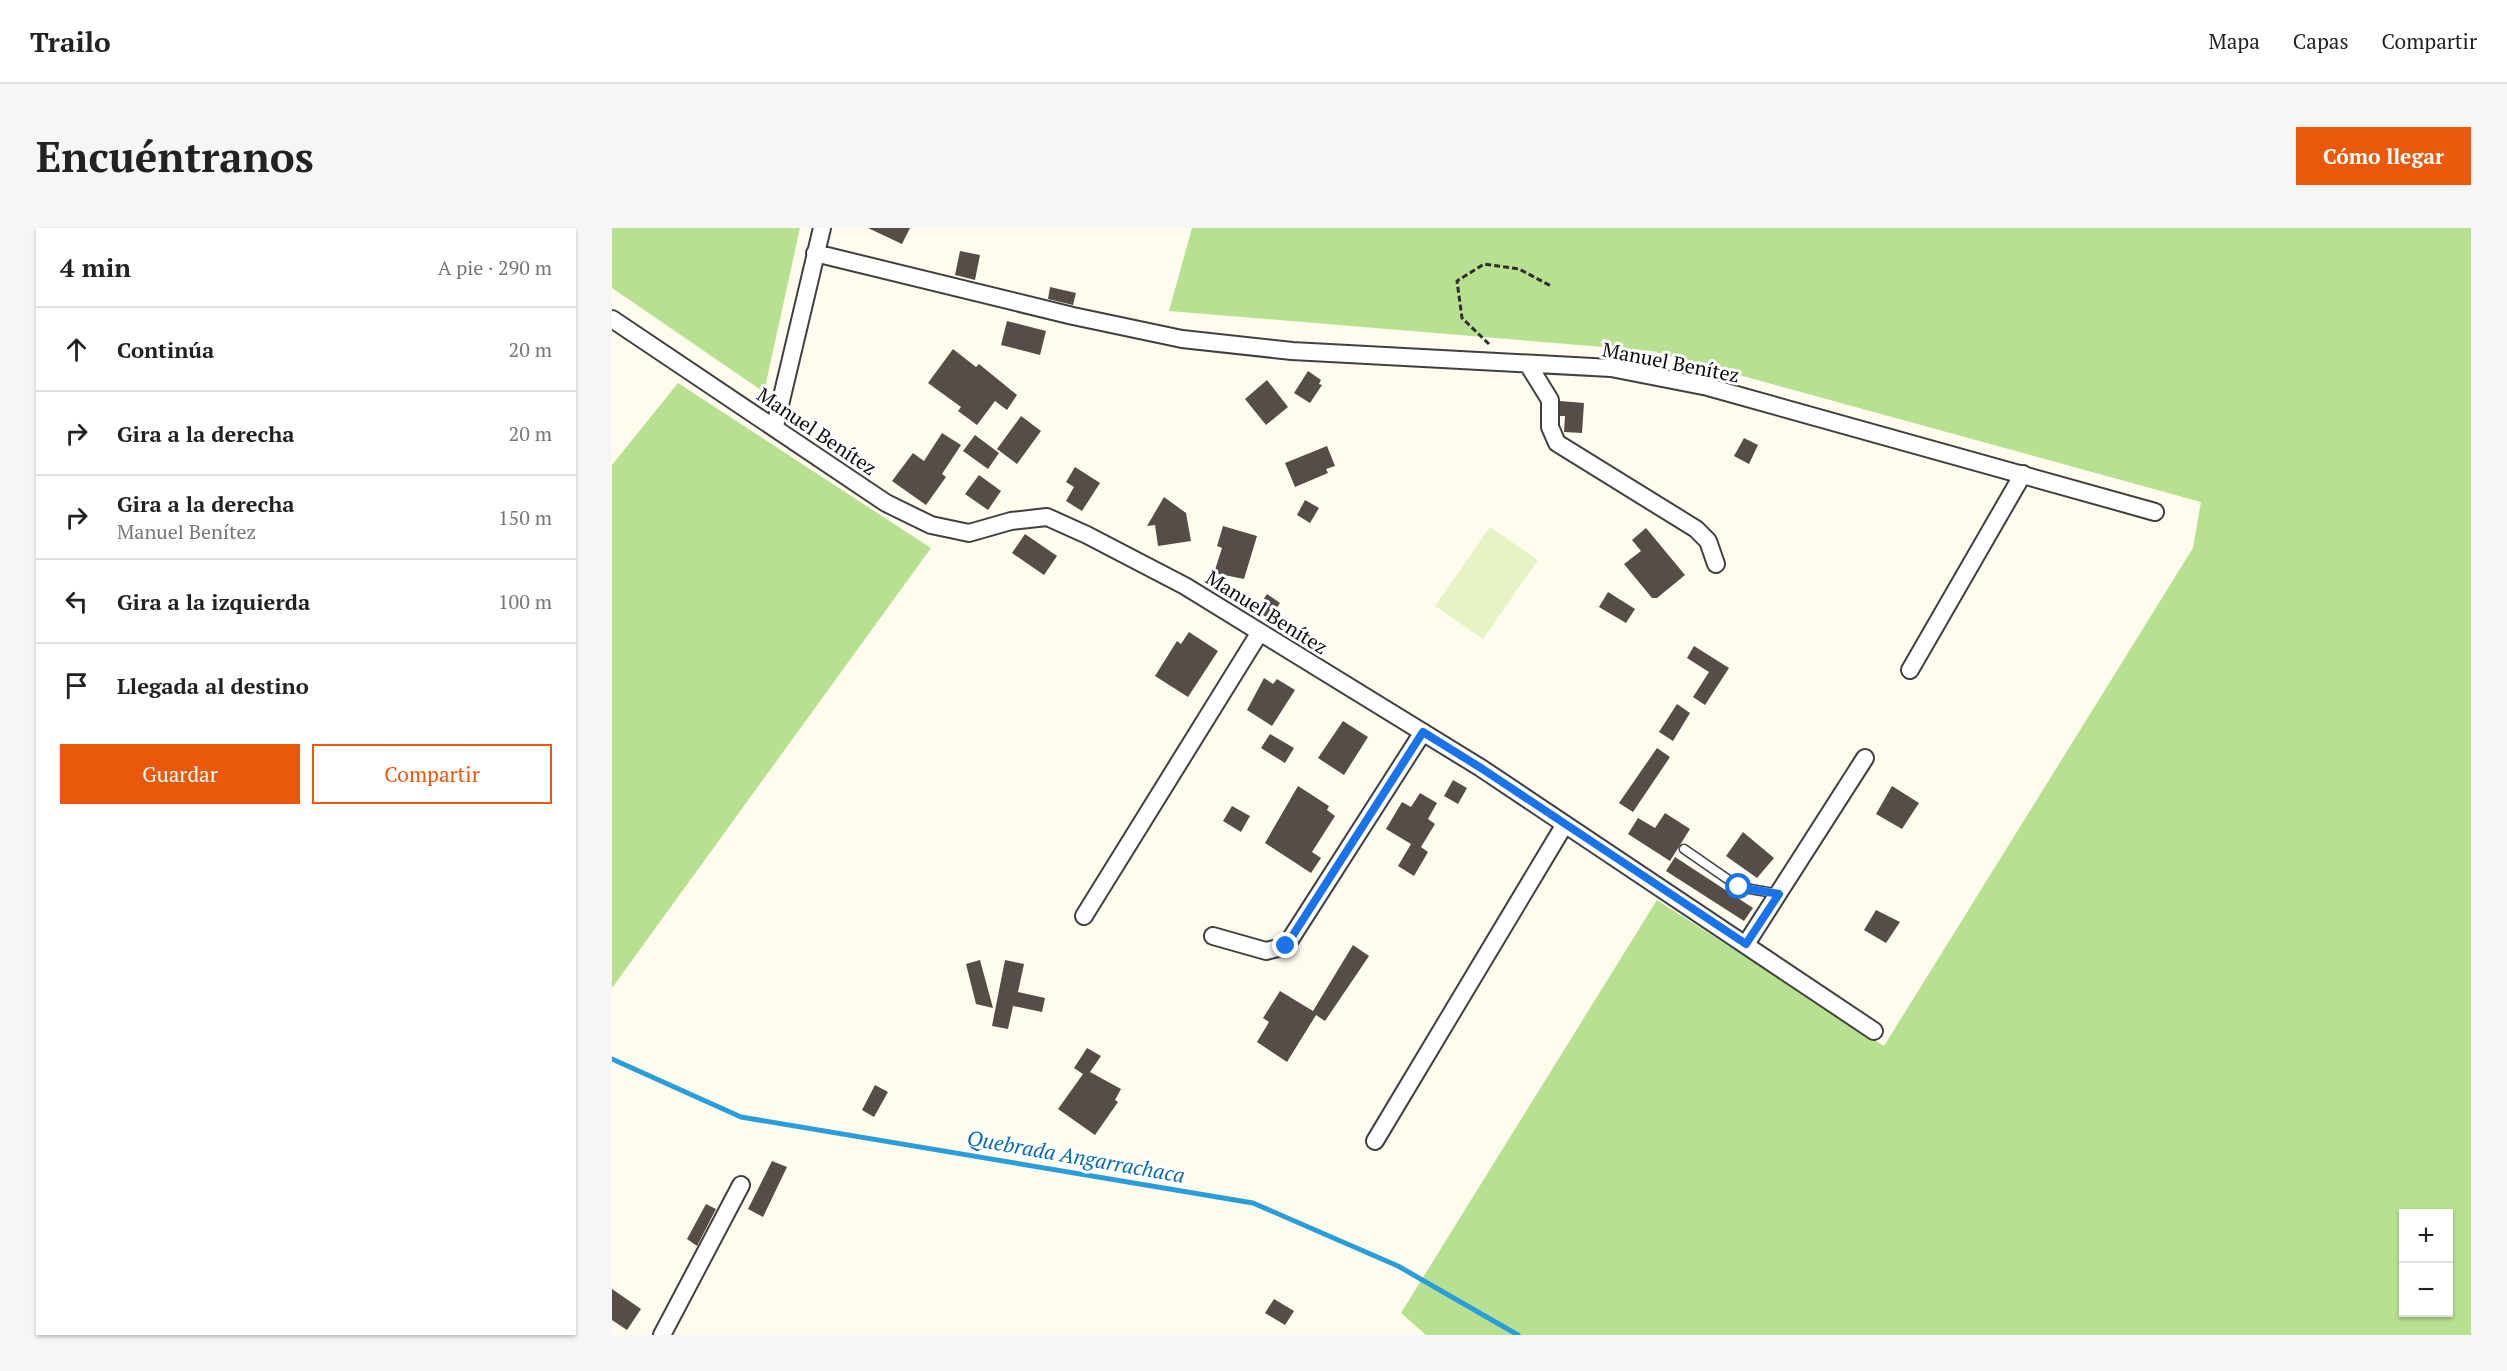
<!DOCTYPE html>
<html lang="es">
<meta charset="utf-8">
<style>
:root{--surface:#fff;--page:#f6f6f6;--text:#222;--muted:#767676;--line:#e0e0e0;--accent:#ea580c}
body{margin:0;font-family:"PT Serif",serif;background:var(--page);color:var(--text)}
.controls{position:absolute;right:18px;bottom:18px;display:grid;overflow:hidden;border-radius:0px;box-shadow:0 2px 4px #0004}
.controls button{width:54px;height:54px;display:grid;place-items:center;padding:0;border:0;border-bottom:2px solid var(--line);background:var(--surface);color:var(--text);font:30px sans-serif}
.stop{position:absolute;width:18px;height:18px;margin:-14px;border:4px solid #1a73e8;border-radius:50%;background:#fff}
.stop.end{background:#1a73e8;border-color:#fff;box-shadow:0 2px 6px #0008}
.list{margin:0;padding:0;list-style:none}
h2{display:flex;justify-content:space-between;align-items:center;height:78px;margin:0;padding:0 24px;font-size:26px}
h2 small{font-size:20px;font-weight:400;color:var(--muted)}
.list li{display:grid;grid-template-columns:39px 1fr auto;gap:18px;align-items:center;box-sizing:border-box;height:84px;padding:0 24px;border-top:2px solid var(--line)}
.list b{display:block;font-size:22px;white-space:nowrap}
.list p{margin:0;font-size:20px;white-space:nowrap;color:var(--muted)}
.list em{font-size:20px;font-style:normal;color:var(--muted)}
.actions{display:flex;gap:12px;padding:18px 24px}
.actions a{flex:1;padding:14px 0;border:2px solid var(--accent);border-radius:0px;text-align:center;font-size:21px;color:var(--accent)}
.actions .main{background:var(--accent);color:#fff}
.icon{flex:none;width:33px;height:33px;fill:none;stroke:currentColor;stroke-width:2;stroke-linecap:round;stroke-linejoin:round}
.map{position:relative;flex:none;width:1859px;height:1107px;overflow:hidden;border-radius:0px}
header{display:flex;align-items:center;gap:36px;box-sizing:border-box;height:84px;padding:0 30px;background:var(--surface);border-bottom:2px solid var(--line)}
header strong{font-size:28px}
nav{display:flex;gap:33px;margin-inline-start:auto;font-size:21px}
.intro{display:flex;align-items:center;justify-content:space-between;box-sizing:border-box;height:144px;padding:0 36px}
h1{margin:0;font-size:42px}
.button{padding:15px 27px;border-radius:0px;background:var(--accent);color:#fff;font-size:21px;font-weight:700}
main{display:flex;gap:36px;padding:0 36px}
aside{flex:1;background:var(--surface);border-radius:0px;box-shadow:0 2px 4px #0004}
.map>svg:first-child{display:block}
.forest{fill:#b7e090;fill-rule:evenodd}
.pitch{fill:#e6f4c5}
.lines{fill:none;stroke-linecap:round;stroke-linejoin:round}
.stream{stroke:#2a9ddb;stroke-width:5}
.building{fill:#574d48}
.lane-casing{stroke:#404040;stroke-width:11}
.street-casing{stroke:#404040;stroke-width:20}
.path{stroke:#2f2f2f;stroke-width:3;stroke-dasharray:6 3;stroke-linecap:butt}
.lane{stroke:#fff;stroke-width:8}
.street{stroke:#fff;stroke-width:16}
.route{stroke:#1a73e8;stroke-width:8}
.labels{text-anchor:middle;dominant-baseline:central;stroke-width:6;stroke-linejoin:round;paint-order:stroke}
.street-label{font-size:20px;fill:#0d0d0d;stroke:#fff}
.water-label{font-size:21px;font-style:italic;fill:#096cac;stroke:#fff}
</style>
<header>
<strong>Trailo</strong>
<nav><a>Mapa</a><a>Capas</a><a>Compartir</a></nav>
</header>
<div class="intro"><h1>Encuéntranos</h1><a class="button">Cómo llegar</a></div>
<main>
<aside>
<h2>4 min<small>A pie · 290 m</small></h2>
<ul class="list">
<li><svg class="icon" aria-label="ahead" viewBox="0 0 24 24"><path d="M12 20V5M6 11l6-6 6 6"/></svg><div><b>Continúa</b></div><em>20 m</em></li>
<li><svg class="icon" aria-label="right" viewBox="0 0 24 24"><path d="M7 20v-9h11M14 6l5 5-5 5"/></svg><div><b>Gira a la derecha</b></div><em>20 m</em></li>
<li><svg class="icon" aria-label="right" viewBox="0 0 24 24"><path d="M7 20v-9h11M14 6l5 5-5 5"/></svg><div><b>Gira a la derecha</b><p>Manuel Benítez</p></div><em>150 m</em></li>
<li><svg class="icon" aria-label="left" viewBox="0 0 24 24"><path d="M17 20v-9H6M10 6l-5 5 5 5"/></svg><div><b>Gira a la izquierda</b></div><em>100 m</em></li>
<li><svg class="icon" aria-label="arrive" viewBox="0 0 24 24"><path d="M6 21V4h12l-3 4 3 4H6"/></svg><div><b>Llegada al destino</b></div></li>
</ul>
<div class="actions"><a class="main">Guardar</a><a>Compartir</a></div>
</aside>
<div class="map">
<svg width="1859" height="1107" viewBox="0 0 1859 1107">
<rect width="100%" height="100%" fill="#fffbed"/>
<!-- forest -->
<path class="forest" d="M0,0H188L152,164L0,60Z
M580,0H1859V1107H814L789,1085L1045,672L1272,818L1581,320L1589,274L1040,123L557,83ZM1792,986H1836V1084H1792Z
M66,155L319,320L0,760V237Z"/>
<!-- pitch -->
<path class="pitch" d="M878,299L926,332L871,411L823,378Z"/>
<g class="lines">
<!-- stream -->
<path class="stream" d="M0,831L129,889L641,975L786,1038L906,1107"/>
</g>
<!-- building -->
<path class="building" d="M256,0H298L290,16Z
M348,23L368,27L363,52L343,47Z
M438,59L464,65L461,77L436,71Z
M395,93L434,103L428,127L389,117Z
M341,121L364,139L367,136L405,167L395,182L383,173L365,197L346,183L349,179L316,155Z
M696,143L709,152L707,156L710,157L698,175L682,165Z
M655,152L676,179L654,197L633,171Z
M948,173L972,175L970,205L952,204L953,188H948Z
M409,188L429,203L405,236L385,221Z
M330,205L349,217L330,246L334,249L314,277L280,253L301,225L312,233Z
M363,207L387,225L376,241L351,223Z
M1132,210L1146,217L1137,236L1122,228Z
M715,218L723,238L714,241L716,245L683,259L673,235Z
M463,239L488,255L470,283L454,273L462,259L454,254Z
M367,247L389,263L376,282L353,266Z
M552,269L574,285L579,313L546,318L543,297L535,298Z
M693,272L707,280L698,295L685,287Z
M611,298L645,308L632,351L602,345L610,320L605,318Z
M1034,300L1073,347L1045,370H1040L1012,336L1029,323L1020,312Z
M413,306L445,328L432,347L400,325Z
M996,364L1023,381L1014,395L987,379Z
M655,366L668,375L657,391L644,383Z
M577,404L606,423L576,469L543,448L565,413L569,416Z
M1082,418L1117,440L1093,477L1081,469L1097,444L1075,430Z
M652,450L661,456L665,451L683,462L660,498L635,482Z
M1065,476L1078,485L1061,513L1047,504Z
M731,493L756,509L732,547L706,530Z
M658,506L682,520L673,535L649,520Z
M1045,520L1058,529L1021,584L1007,575Z
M841,552L855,560L846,576L832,568Z
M686,558L717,578L715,582L723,588L700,624L709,630L699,645L653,615Z
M1280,558L1307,575L1290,601L1264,586Z
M808,565L825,575L816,591L823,596L809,619L816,624L802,648L786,638L799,616L774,601L790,574L799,579Z
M620,578L638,588L629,604L611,593Z
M1053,585L1078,601L1058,633L1016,606L1026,590L1043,600Z
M1131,604L1162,630L1145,650L1114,628Z
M1063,629L1141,680L1132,693L1054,643Z
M1264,682L1288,694L1274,715L1252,702Z
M741,717L757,728L713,793L704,787L675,834L645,814L657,794L651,790L668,763L701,783Z
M368,732L381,780L364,776L354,736Z
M393,732L412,736L406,764L433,770L430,784L401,778L396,801L380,798Z
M475,820L489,828L478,844L509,861L503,872L506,874L483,907L446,881L471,846L462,840Z
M263,857L276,864L262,889L250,882Z
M160,933L175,939L151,989L136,981Z
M94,976L104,981L85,1018L75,1011Z
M0,1061L29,1081L15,1102L0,1092Z
M662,1071L682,1083L673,1097L653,1085Z"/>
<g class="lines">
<!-- lane casing -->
<g class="lane-casing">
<path id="lane" d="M1072,621L1127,659L1167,666"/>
</g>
<!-- street casing -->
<g class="street-casing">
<path id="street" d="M203,25L461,88L570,111L680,123L999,140L1096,159L1543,284
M0,91L274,275L319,297L357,305L399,293L435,289L475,307L573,358L869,540L1262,803
M917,138L938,172V199L945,215L1084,301L1096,313L1104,336
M163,198L210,0
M1298,442L1411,246
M472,688L648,404
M601,708L654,723L674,718L811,504
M1134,716L1253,530
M763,913L953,596
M50,1107L129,957"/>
</g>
<!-- path -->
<path class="path" d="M877,116L850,90L845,53L872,36L907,41L939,58"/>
<!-- lane -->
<use href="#lane" class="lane"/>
<!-- street -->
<use href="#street" class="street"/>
</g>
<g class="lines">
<!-- route -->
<path class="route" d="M674,718L811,504L869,540L1134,716L1167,666L1127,659"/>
</g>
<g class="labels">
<!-- street labels -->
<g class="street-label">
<text transform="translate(1059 134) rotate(11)">Manuel Benítez</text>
<text transform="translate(205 203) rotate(34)">Manuel Benítez</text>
<text transform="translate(655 384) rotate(32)">Manuel Benítez</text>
</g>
<!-- water labels -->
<g class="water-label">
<text transform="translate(464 928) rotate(10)">Quebrada Angarrachaca</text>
</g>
</g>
</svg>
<div class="controls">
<button>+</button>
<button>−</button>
</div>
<div class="stop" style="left:1127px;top:659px"></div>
<div class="stop end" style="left:674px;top:718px"></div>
</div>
</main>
